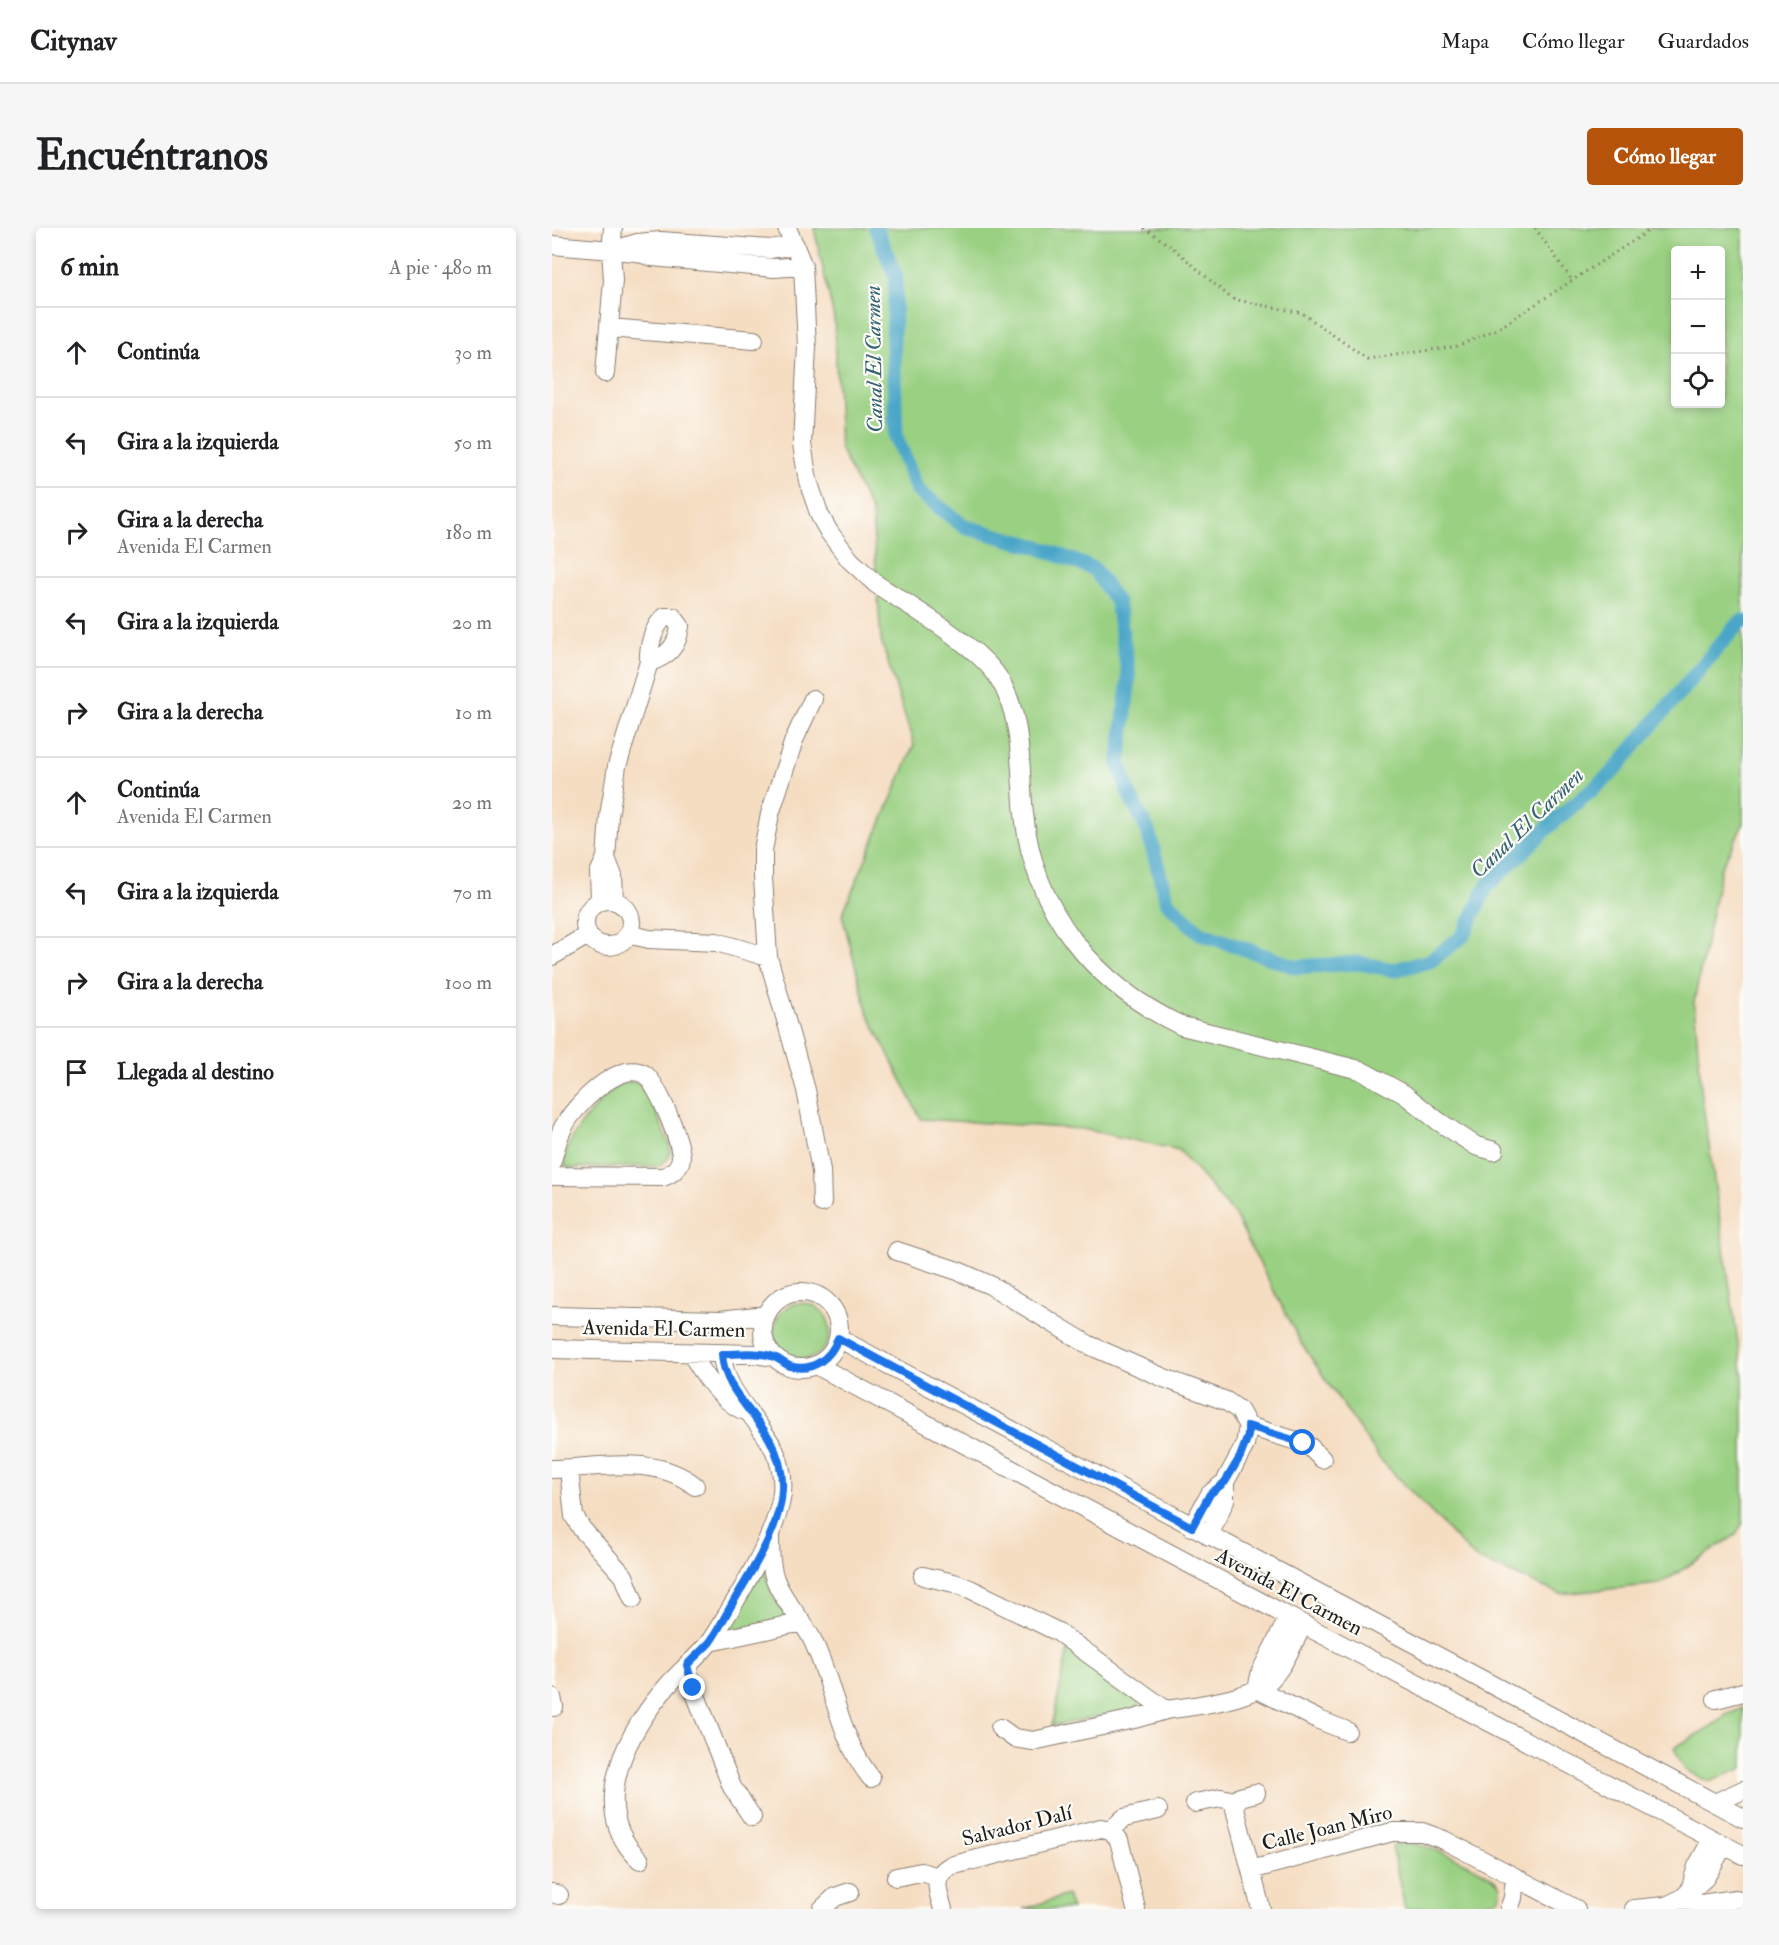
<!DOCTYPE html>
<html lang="es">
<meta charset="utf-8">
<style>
:root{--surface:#fff;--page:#f6f6f6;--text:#202124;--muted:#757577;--line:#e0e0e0;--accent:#b45309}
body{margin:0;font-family:"IM FELL Double Pica",serif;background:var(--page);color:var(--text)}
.controls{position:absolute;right:18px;top:18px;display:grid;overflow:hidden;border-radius:6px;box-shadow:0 3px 9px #0003}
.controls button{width:54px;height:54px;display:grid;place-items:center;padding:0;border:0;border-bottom:2px solid var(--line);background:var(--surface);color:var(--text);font:30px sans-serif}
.stop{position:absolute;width:18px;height:18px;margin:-14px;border:4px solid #1a73e8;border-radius:50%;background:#fff}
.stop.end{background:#1a73e8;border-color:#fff;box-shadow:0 2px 6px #0008}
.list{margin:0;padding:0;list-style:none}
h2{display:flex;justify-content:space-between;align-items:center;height:78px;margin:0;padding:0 24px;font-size:26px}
h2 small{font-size:20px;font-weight:400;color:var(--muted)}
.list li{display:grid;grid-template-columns:39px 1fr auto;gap:18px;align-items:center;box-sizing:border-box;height:90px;padding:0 24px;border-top:2px solid var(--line)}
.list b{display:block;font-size:22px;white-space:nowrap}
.list p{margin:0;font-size:20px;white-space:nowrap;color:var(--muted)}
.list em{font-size:20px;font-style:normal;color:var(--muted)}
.icon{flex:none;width:33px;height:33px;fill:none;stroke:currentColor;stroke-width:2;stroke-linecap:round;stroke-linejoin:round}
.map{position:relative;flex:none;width:1191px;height:1681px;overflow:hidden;border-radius:6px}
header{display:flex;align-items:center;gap:36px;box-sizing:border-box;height:84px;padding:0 30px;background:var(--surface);border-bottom:2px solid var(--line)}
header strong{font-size:28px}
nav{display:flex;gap:33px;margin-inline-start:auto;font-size:21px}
.intro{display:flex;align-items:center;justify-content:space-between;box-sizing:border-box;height:144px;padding:0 36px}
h1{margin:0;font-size:42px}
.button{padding:15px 27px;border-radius:6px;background:var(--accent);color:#fff;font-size:21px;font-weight:700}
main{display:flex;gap:36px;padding:0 36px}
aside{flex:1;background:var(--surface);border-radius:6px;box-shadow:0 3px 9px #0003}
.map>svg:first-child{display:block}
.green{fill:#9ad082;stroke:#5b764f;stroke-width:1.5;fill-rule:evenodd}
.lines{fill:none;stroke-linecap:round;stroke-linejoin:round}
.canal{stroke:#49a6c8;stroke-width:15}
.minor-casing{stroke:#887c6f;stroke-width:20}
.path{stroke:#887c6f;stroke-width:3;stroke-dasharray:1.5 4.5;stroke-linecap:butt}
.minor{stroke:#fff;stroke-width:18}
.route{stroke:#1a73e8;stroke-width:8}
.labels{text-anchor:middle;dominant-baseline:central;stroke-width:4.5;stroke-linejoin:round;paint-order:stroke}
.street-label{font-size:21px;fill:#1c1c1c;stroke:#fdfcf7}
.water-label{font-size:22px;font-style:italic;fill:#326172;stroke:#fdfcf7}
</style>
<header>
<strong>Citynav</strong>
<nav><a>Mapa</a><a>Cómo llegar</a><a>Guardados</a></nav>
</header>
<div class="intro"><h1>Encuéntranos</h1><a class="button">Cómo llegar</a></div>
<main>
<aside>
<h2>6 min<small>A pie · 480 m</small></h2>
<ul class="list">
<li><svg class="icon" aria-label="ahead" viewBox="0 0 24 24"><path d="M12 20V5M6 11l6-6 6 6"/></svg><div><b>Continúa</b></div><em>30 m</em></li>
<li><svg class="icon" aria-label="left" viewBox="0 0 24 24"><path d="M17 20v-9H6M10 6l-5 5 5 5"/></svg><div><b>Gira a la izquierda</b></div><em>50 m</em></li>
<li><svg class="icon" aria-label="right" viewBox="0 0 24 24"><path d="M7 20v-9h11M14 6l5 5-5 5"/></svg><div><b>Gira a la derecha</b><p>Avenida El Carmen</p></div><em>180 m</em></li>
<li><svg class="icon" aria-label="left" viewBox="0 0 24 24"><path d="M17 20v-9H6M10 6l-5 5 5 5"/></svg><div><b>Gira a la izquierda</b></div><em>20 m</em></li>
<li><svg class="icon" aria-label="right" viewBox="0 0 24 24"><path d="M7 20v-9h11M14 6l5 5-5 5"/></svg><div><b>Gira a la derecha</b></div><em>10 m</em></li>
<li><svg class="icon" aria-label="ahead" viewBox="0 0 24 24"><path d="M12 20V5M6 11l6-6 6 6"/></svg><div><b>Continúa</b><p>Avenida El Carmen</p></div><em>20 m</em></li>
<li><svg class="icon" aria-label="left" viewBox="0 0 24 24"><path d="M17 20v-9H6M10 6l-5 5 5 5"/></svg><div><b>Gira a la izquierda</b></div><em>70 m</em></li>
<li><svg class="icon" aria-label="right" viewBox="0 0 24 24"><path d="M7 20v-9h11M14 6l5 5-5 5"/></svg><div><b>Gira a la derecha</b></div><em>100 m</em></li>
<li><svg class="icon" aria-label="arrive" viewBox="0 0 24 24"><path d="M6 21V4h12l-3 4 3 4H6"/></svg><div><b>Llegada al destino</b></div></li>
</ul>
</aside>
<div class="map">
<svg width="1191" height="1681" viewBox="0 0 1191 1681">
<rect width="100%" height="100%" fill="#fdfcf7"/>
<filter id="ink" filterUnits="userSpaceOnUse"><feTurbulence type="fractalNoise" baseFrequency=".0167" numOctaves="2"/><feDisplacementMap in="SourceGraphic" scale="12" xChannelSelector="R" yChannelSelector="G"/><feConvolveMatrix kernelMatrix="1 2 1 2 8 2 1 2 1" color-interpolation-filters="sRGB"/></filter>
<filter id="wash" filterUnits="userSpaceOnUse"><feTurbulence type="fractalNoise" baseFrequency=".008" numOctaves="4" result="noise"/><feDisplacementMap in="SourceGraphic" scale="24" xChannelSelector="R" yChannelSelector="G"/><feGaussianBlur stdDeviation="1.35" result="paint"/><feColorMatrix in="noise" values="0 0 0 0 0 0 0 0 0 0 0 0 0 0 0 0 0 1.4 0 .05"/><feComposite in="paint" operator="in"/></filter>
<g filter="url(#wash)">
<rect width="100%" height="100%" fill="#f5ddc2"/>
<!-- green -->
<path class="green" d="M262,0H1191V597L1169,640L1142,774L1150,870L1191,1149V1295L1184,1307L1108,1356L1008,1366L923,1330L827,1230L749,1115L682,986L627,922L531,901L369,891L316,786L290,687L362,517L329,412L320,285L288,220L282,90ZM1124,22H1168V176H1124Z
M77,853L88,856L95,863L117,915L119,922L116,931L106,938L15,940C0,923 57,857 77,853Z
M222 1103a28 28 0 1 1 56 0a28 28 0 1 1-56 0Z
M208,1342L214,1345L221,1369L233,1385L231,1392L172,1405Z
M516,1420L587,1473L586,1479L582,1482L500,1498Z
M1191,1479V1540L1157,1554L1133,1542L1122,1520L1171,1491L1173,1487L1187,1482Z
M854,1615C874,1615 937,1642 949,1658L948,1669C932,1681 876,1681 853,1681L840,1618Z
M515,1667L520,1681H472Z"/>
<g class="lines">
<!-- canal -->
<path class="canal" d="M324,0L344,49L341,110L344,209L365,262L413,299L483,318L542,341L565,374L577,449L567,536L578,568L596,603L615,674L648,705L744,739L807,735L842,742L878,733L911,708L935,658L1005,591L1059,546L1166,419L1186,396L1191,393"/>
</g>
</g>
<g filter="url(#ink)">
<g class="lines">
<!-- minor casing -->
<g class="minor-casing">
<path id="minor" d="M235,0L251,38L255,119L250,216L256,253L268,288L277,304L298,332L324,356C359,379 424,416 446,449C472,490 467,540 472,586C482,684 543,757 630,798L808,842L852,866L886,893L924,918L942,923
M0,17L84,24L100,29L222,40L251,38
M72,19L85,15L109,13L218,21L243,17
M57,100L202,112
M53,145L61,52L59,23L61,0
M261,471L242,512L218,586L211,622V649L216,729L254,862L269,943L270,975
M54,630L61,648L62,672
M33 695a23 23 0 1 1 46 0a23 23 0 1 1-46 0Z
M48,672L47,645L54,630L57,588L65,538L97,434C96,421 101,398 113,389H121L128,398C126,418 115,429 97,434
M76,706L97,711L164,714L216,729
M0,728L36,707
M0,933C3,921 6,908 12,898C23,877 67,832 92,846C105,854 129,914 129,930C128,939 120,946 111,949L0,948
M345,1023L406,1043L438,1057L537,1117L612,1150L674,1173L687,1182L696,1198L693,1217L673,1254L658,1266L640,1299
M211 1102a38 38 0 1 1 76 0a38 38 0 1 1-76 0Z
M0,1088L168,1092L214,1087
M286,1110L1191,1590
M0,1121L203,1126L222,1129
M139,1125C152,1147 167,1170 190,1182
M264,1137L737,1389L1191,1627
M696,1198L751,1215L758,1219L770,1231
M0,1241C47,1240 104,1226 143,1258
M17,1241L22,1288L30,1301L72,1348L81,1371
M218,1306C218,1323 218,1341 225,1356C234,1376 250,1391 260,1411C282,1456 287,1510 319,1550
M657,1308L673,1272V1254
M371,1348L402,1355L418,1361L506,1404L614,1482C641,1478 697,1472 717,1453C732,1439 741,1415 751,1397
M158,1414L250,1394
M135,1437L141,1460L180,1559L200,1589
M705,1461L767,1492L795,1503
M705,1461L709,1443L737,1389
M0,1469L2,1479
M1164,1471L1191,1464
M448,1500L462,1510L481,1513L582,1491L614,1482
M704,1565L688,1569L682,1577L709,1681
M643,1575L669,1570L683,1573
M1163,1575L1191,1562
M559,1602L572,1590L606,1582
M88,1632C32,1580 77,1500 118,1455C131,1440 148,1428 159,1412C182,1377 226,1305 230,1265C236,1203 173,1181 170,1126
M699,1642L840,1604H870L892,1612L1024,1681
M344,1649L369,1644L386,1649
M1138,1662L1145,1638L1160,1611
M0,1665L7,1667
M1129,1671L1149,1676L1184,1671
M270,1681L283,1669L298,1664
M391,1681C386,1664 379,1649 398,1638L549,1600L559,1602L567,1612L584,1681
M957,1681L961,1670L963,1649
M1082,1681L1114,1678L1129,1671L1153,1650L1172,1617"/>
</g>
<!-- path -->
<path class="path" d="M592,0L620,19L680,71L750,85L815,131L906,118L947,100L1101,0
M983,0L1020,52"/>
<!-- minor -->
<use href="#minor" class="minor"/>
</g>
</g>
<g class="lines" filter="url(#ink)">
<!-- route -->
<path class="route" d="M141,1460L135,1437C142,1429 151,1422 158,1414C166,1403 172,1390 179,1378C198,1345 229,1300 230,1261C231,1245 226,1227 218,1212C202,1183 172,1162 170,1126C186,1126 207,1123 222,1129C228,1131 232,1136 238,1138C260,1145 279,1130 286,1110L640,1299L658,1266L673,1254L688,1229L696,1208V1198L751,1215"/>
</g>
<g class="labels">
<!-- street labels -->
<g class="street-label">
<text transform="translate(112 1101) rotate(1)">Avenida El Carmen</text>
<text transform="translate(737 1364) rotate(28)">Avenida El Carmen</text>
<text transform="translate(465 1598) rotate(-14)">Salvador Dalí</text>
<text transform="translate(775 1600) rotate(-14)">Calle Joan Miro</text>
</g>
<!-- water labels -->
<g class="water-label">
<text transform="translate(322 131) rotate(-91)">Canal El Carmen</text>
<text transform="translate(975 595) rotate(-44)">Canal El Carmen</text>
</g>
</g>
</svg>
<div class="controls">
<button>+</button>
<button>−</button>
<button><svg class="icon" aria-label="locate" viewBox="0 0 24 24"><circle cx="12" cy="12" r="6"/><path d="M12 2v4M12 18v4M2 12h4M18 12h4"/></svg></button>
</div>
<div class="stop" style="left:751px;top:1215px"></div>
<div class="stop end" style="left:141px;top:1460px"></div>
</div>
</main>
